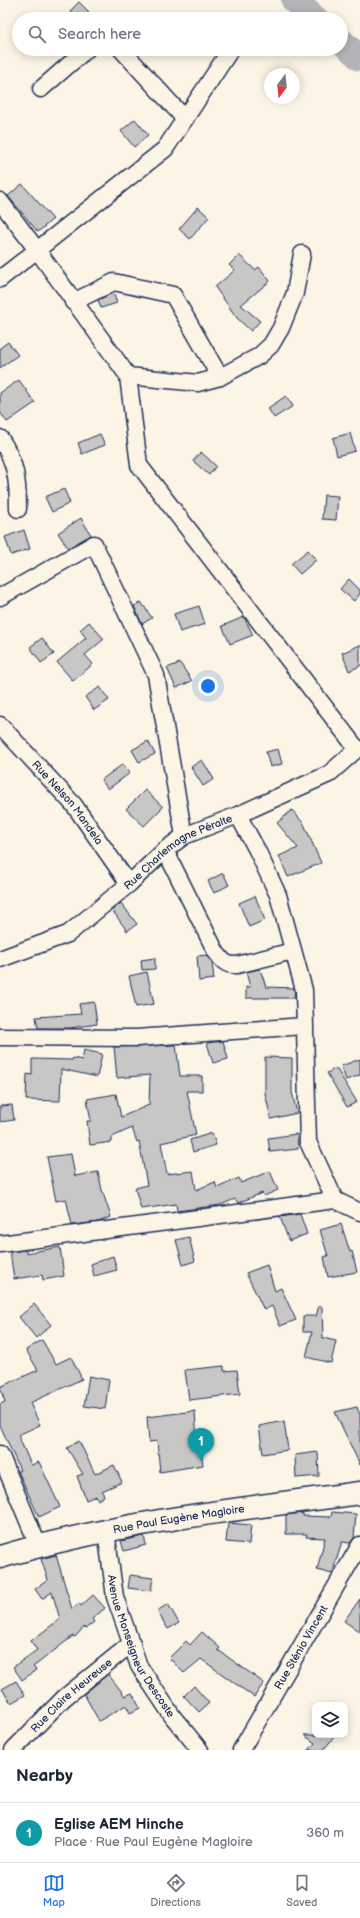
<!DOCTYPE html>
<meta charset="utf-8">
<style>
:root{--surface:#fff;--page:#f2f2f3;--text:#1f2937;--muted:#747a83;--line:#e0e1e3;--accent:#1a73e8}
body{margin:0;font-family:"Balsamiq Sans",sans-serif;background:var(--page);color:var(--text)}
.controls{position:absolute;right:12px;bottom:12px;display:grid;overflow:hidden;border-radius:8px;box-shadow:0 2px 10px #0003}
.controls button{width:36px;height:36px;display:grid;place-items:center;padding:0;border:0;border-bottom:1px solid var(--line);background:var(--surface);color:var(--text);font:20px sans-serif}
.compass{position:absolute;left:264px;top:68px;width:36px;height:36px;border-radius:50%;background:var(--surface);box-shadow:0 2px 10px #0003;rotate:195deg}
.you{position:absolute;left:208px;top:686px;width:14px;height:14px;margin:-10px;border:3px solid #fff;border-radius:50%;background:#1a73e8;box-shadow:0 0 0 6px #1a73e833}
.badge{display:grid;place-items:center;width:26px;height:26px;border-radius:50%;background:var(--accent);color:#fff;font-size:13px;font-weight:700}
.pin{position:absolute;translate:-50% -33px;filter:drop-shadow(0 1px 2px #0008)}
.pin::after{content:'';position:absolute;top:21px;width:14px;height:12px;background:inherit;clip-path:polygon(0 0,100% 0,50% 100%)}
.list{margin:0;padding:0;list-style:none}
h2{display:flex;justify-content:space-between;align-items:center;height:52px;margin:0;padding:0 16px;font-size:17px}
h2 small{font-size:13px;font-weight:400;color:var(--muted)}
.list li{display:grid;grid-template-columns:26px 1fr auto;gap:12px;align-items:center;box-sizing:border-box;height:60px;padding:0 16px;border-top:1px solid var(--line)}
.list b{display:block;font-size:15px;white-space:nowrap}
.list p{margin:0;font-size:13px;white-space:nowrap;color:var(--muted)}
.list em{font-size:13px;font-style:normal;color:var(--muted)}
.icon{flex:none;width:22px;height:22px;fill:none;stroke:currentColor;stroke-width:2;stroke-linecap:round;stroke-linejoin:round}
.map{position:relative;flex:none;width:360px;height:1750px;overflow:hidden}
.search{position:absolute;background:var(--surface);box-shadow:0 2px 10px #0003;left:12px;right:12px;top:12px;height:44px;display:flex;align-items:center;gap:10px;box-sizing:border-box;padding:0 14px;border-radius:22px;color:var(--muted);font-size:15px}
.sheet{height:112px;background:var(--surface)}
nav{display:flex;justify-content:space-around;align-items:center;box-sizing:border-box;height:56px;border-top:1px solid var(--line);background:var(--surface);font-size:11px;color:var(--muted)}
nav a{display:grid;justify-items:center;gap:2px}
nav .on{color:var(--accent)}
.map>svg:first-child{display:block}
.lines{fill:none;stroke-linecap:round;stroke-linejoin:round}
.river{stroke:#b2b4b8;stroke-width:26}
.building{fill:#c8c7c6;stroke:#1b2f5e}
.street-casing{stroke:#1b2f5e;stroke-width:19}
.secondary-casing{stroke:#1b2f5e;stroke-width:25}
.street{stroke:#fcf5e5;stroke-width:16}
.secondary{stroke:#fcf5e5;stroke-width:22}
.labels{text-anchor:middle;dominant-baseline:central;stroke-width:3;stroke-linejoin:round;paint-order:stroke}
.street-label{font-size:11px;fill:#1b2f5e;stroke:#fcf5e5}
</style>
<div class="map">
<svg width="360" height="1750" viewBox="0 0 360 1750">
<rect width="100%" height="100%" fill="#fcf5e5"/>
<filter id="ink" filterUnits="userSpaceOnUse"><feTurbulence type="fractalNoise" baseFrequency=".025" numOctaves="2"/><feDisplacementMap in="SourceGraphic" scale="8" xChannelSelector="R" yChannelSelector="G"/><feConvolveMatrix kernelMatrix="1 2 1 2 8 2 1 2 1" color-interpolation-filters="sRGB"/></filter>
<g filter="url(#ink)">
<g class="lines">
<!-- river -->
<path class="river" d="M294,0L316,19
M341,41L360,58"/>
</g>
<!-- building -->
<path class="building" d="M79,2L89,12L82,19H78L70,11Z
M135,119L148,135L134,147L121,131Z
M22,184L53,219L38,232L8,196Z
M198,207L209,217L190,239L179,229Z
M239,255L255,270L259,267L270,281L241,305L260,321L251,331L237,318L215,287L235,270L229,265Z
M113,293L117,303L101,308L98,300Z
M8,342L18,355L0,368V348Z
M19,380L35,403L7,422L0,412V393Z
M286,396L293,406L274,418L268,408Z
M350,433L355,451L337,456L333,438Z
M100,434L105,445L82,454L78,443Z
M201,452L216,466L209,475L193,461Z
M64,489L70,503L52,512L45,497Z
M324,495L338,496L336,520L322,519Z
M81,518L91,535L68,548L58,533Z
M24,530L30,549L11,555L5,537Z
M308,550L316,560L300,574L291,564Z
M349,579L360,590V594L354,601L340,589Z
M141,602L152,618L142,624L134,606Z
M199,606L205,624L180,632L174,614Z
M244,617L253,635L230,644L222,626Z
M89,622L104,639L85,655L93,664L73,681L57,662L86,638L80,630Z
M42,638L54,654L41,663L30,647Z
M360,645V666L349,671L342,653Z
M180,663L192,681L176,688L167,668Z
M100,687L109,700L94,710L85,697Z
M148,741L155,754L139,762L132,750Z
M278,749L282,764L270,767L266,752Z
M202,760L214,779L203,786L191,767Z
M123,764L130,773L108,789L101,780Z
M145,790L163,807L144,826L126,809Z
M292,810L304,824L321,863L288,877L279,856L298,848L277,823Z
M223,873L229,885L214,893L208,881Z
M255,896L265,920L249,927L239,903Z
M121,903L137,924L127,931L112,910Z
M207,955L212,962L214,979L199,981L197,956Z
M155,958V969L142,970L141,960Z
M260,969L266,987L294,988L295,998H246V987H250L246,972Z
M147,972L154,1004L136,1007L129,976Z
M94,1002L97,1024L70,1028H38L36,1017L81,1014L79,1004Z
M223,1041L228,1059L213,1063L207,1043Z
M176,1045L180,1076H202V1091H187L196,1135L161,1143L167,1174L193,1171L196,1190L215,1182L217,1188L239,1178L241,1183L270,1171L278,1190L264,1196L262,1193L238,1203L235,1199L220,1205L177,1211L176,1204L141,1209L135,1188L147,1185L139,1141L137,1142L132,1128L112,1137V1142L90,1145L87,1121H91L87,1099L116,1094L121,1117L149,1105L150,1075L117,1078L114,1047Z
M84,1050L102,1054L97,1077L61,1069L60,1101L26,1100L27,1074L32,1075V1059L72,1060L73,1058L82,1060Z
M265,1057L292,1058V1092L297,1113L271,1119L265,1093Z
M360,1059V1075L346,1080L341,1066Z
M336,1068L357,1102L347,1107L327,1073Z
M12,1105L14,1120L0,1122V1106Z
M212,1133L216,1145L193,1152L190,1140Z
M297,1134L298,1149L270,1152L268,1138Z
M71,1154L75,1176L98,1172L102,1190L111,1217L98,1222L72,1225L66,1199L56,1201L47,1157Z
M300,1214L307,1234L289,1241L280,1217Z
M341,1224L350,1252L352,1251L357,1272L328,1277L324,1257L328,1256L320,1230Z
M189,1237L195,1261L183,1265L176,1240Z
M60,1247L64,1276L43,1280L42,1275L14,1279L10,1252L26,1250V1253Z
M113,1256L117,1270L94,1276L91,1264Z
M267,1265L275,1291L281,1288L296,1320L280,1326L272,1306L264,1310L246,1273Z
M34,1304L51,1325L36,1338L19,1317Z
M319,1306L322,1307L323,1338L336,1341L331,1363L306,1357L312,1332H303V1316H316Z
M42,1340L56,1364L71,1357L82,1379L30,1403L40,1425L18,1435L31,1465L39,1462L60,1507L39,1517L18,1471L20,1470L0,1425V1404L5,1402L0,1387L38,1370L26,1350Z
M224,1366V1371L237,1370L240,1394L189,1400L185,1370Z
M89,1376L109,1380L105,1409L84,1406Z
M357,1407L360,1415V1465L335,1412Z
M195,1411L197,1441H200L203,1465L160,1472L157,1441L149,1442L147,1417Z
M284,1421L288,1450L263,1454L259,1426Z
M79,1441L95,1474L114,1465L122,1482L102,1491L104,1496L98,1500L96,1496L86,1500L77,1476L83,1474L67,1448Z
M318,1452L319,1476L296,1478L295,1455Z
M332,1512L356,1514L354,1538L350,1543L342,1542L332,1574L317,1570L325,1538L306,1537L307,1534H286V1515L303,1513V1516L331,1517Z
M228,1523L251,1525L249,1544L226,1542Z
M144,1536L146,1545L124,1551L121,1541Z
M56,1555L72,1609L79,1603L81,1606L93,1595L105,1608L92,1619L94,1622L85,1629L84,1627L75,1637L73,1636L33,1667L36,1670L22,1680L13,1667L37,1650L31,1641L60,1619L52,1592L42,1599L35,1589L48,1580L41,1559Z
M130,1575L153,1578L151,1591L128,1588Z
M360,1599V1632L344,1621Z
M168,1604L179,1623L168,1629L157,1611Z
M202,1632L220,1648L218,1650L264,1683L254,1697L201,1659L184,1673L169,1658L186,1641L190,1645Z
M108,1674L125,1696L132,1693L140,1708L130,1713L126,1705L99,1721L84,1694Z
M16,1681L25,1695L11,1703L2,1689Z
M194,1686L209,1703L199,1712L184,1696Z
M304,1735H336L323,1750H309L315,1743Z"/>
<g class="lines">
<!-- street casing -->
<g class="street-casing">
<g id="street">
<path d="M121,49L185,119"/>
<path d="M41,89L87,49"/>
<path d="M0,201L37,250L165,149L231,49"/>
<path d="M0,279L37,250L128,376L139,465L357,749"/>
<path d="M73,302L114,282L173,295L220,377"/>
<path d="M128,376L198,383L220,377L259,356L271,345L281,328L295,293L302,254"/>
<path d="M0,438C16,462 18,481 18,509"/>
<path d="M0,597L94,544L156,675L184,836"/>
<path id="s1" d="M0,725L74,805L129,884"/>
<path d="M238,815L257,850L278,895L304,990L308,1142L335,1200L360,1212"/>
<path d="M165,850L216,952C222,960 226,966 237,965L293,951"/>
<path id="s2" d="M0,959L68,934L129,884L165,850L184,836L238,815L329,774L357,749H360"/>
<path d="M0,1037L137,1038L304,1026"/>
<path d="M0,1244L335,1200"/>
<path d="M0,1454L38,1545"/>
<path id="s3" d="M106,1531L115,1597L139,1666L173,1717L200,1750"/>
<path id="s4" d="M13,1750L64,1698L132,1643"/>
<path id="s5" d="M241,1750L360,1545"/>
</g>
</g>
<!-- secondary casing -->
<g class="secondary-casing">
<g id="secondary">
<path id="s6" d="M0,1557C117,1522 239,1509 360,1493"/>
</g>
</g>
<!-- street -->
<use href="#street" class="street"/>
<!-- secondary -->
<use href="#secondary" class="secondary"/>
</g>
</g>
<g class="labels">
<!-- street labels -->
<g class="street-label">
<text stroke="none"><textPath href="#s1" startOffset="103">Rue Nelson Mandela</textPath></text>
<text stroke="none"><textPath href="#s2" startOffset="211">Rue Charlemagne Péralte</textPath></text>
<text stroke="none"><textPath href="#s6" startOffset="183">Rue Paul Eugène Magloire</textPath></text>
<text stroke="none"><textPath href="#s3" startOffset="122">Avenue Monseigneur Descoste</textPath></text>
<text stroke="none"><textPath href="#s5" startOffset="119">Rue Sténio Vincent</textPath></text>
<text stroke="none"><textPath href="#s4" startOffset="80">Rue Claire Heureuse</textPath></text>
</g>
</g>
</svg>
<div class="controls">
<button><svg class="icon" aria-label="layers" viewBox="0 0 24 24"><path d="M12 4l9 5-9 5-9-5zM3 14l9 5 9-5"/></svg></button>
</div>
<svg class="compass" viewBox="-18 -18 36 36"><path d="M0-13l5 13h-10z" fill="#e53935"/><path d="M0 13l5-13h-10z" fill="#747a83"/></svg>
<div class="you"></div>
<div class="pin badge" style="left:201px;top:1461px;background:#0f9aa8">1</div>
<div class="search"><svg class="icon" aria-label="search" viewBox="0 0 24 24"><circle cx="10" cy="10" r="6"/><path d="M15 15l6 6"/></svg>Search here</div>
</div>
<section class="sheet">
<h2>Nearby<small></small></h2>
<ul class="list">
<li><span class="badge" style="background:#0f9aa8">1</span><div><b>Eglise AEM Hinche</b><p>Place · Rue Paul Eugène Magloire</p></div><em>360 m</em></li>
</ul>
</section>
<nav>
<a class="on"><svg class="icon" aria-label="map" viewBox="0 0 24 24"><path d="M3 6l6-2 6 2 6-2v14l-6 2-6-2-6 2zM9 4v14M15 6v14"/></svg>Map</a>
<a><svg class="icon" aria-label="directions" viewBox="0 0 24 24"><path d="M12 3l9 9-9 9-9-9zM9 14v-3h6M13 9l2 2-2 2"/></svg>Directions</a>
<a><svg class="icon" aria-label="saved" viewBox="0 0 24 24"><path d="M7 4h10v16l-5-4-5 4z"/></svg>Saved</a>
</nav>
